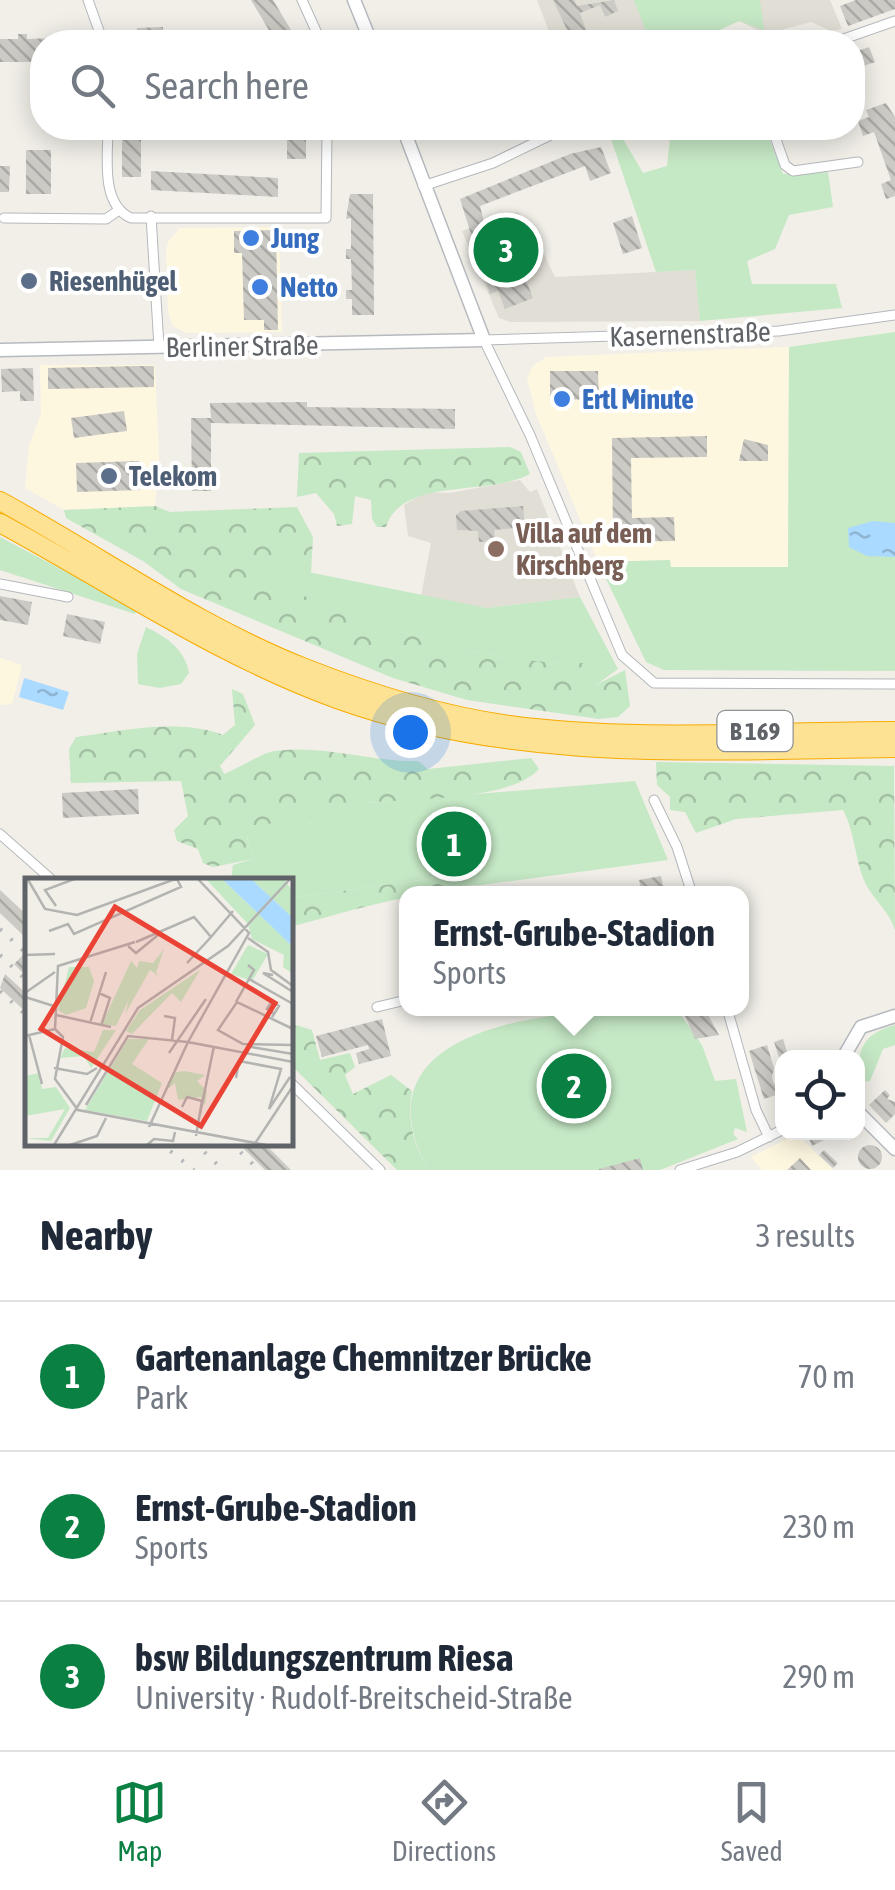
<!DOCTYPE html>
<meta charset="utf-8">
<style>
:root{--surface:#fff;--page:#f6f6f7;--text:#1f2937;--muted:#747a83;--line:#e0e1e3;--accent:#0b8043}
body{margin:0;font-family:"Asap Condensed",sans-serif;background:var(--page);color:var(--text)}
.controls{position:absolute;right:30px;bottom:30px;display:grid;overflow:hidden;border-radius:20px;box-shadow:0 5px 25px #0003}
.controls button{width:90px;height:90px;display:grid;place-items:center;padding:0;border:0;border-bottom:2px solid var(--line);background:var(--surface);color:var(--text);font:50px sans-serif}
.you{position:absolute;left:410px;top:732px;width:35px;height:35px;margin:-25px;border:8px solid #fff;border-radius:50%;background:#1a73e8;box-shadow:0 0 0 15px #1a73e833}
.badge{display:grid;place-items:center;width:65px;height:65px;border-radius:50%;background:var(--accent);color:#fff;font-size:32px;font-weight:700}
.pin{position:absolute;translate:-50% -50%;border:5px solid #fff;box-shadow:0 2px 10px #0006}
.popup{position:absolute;left:399px;top:886px;width:350px;height:130px;box-sizing:border-box;display:grid;place-content:center;border-radius:20px;background:var(--surface);filter:drop-shadow(0 2px 8px #0005);font-size:32px;white-space:nowrap;color:var(--muted)}
.popup b{font-size:38px;color:var(--text)}
.popup::after{content:'';position:absolute;left:50%;top:100%;margin-left:-20px;border:20px solid transparent;border-top-color:var(--surface)}
.list{margin:0;padding:0;list-style:none}
h2{display:flex;justify-content:space-between;align-items:center;height:130px;margin:0;padding:0 40px;font-size:42px}
h2 small{font-size:32px;font-weight:400;color:var(--muted)}
.list li{display:grid;grid-template-columns:65px 1fr auto;gap:30px;align-items:center;box-sizing:border-box;height:150px;padding:0 40px;border-top:2px solid var(--line)}
.list b{display:block;font-size:38px;white-space:nowrap}
.list p{margin:0;font-size:32px;white-space:nowrap;color:var(--muted)}
.list em{font-size:32px;font-style:normal;color:var(--muted)}
.icon{flex:none;width:55px;height:55px;fill:none;stroke:currentColor;stroke-width:2;stroke-linecap:round;stroke-linejoin:round}
.map{position:relative;flex:none;width:895px;height:1170px;overflow:hidden}
.search{position:absolute;background:var(--surface);box-shadow:0 5px 25px #0003;left:30px;right:30px;top:30px;height:110px;display:flex;align-items:center;gap:25px;box-sizing:border-box;padding:0 35px;border-radius:40px;color:var(--muted);font-size:38px}
.sheet{height:580px;background:var(--surface)}
nav{display:flex;justify-content:space-around;align-items:center;box-sizing:border-box;height:140px;border-top:2px solid var(--line);background:var(--surface);font-size:28px;color:var(--muted)}
nav a{display:grid;justify-items:center;gap:5px}
nav .on{color:var(--accent)}
.map>svg:first-child{display:block}
.commercial{fill:#fef7e0}
.education{fill:#e1ded6}
.green{fill:#c5e8c5}
.forest{fill:url(#forest-crowns)}
.water{fill:url(#water-ripples)}
.building{fill:url(#building-back-hatch)}
.lines{fill:none;stroke-linecap:round;stroke-linejoin:round}
.street-casing{stroke:#b5b8bc;stroke-width:11}
.secondary-casing{stroke:#b6babf;stroke-width:15}
.highway-casing{stroke:#f9ab00;stroke-width:20}
.street{stroke:#fff;stroke-width:9}
.secondary{stroke:#fff;stroke-width:12}
.highway{stroke:#fde293;stroke-width:18}
.rail{stroke:#b6b7b8;stroke-width:4;stroke-dasharray:2.5 12;stroke-linecap:butt}
.shop-dot{fill:#3f7fe0;stroke:#fff;stroke-width:4}
.service-dot{fill:#5c6f8a;stroke:#fff;stroke-width:4}
.education-dot{fill:#8d6e63;stroke:#fff;stroke-width:4}
.labels{text-anchor:middle;dominant-baseline:central;stroke-width:8;stroke-linejoin:round;paint-order:stroke}
.shield{fill:#fff;stroke:#8f9295;stroke-width:2.5}
.shield-label{font-size:25px;font-weight:bold;fill:#5f6368}
.shop-label{font-size:28px;font-weight:bold;fill:#366cbe;stroke:#fff;text-anchor:start}
.service-label{font-size:28px;font-weight:bold;fill:#4e5e75;stroke:#fff;text-anchor:start}
.street-label{font-size:28px;fill:#5f6368;stroke:#fff}
.education-label{font-size:28px;font-weight:bold;fill:#785e54;stroke:#fff;text-anchor:start}
.inset-road{fill:none;stroke:#b3b3b1;stroke-width:2.5}
.view{fill:#ea4335;fill-opacity:0.15;stroke:#ea4335;stroke-width:5}
.inset-edge{fill:none;stroke:#5f6368;stroke-width:5}
</style>
<div class="map">
<svg width="895" height="1170" viewBox="0 0 895 1170">
<defs>
<pattern id="forest-crowns" width="20" height="18" patternUnits="userSpaceOnUse" patternTransform="scale(2.5)"><rect width="20" height="18" fill="#c5e8c5"/><path d="M2 6a3 3 0 1 1 6 0M12 15a3 3 0 1 1 6 0" fill="none" stroke="#a3c0a4"/></pattern>
<pattern id="water-ripples" width="26" height="14" patternUnits="userSpaceOnUse" patternTransform="scale(2.5)"><rect width="26" height="14" fill="#aadaff"/><path d="M2 4q2-2 4 0t4 0M15 11q2-2 4 0t4 0" fill="none" stroke="#8eb4d2"/></pattern>
<pattern id="building-back-hatch" width="6" height="6" patternUnits="userSpaceOnUse" patternTransform="scale(2.5)"><rect width="6" height="6" fill="#cccac5"/><path d="M-1 5l2 2M0 0l6 6M5-1l2 2" fill="none" stroke="#a9a8a4"/></pattern>
</defs>
<rect width="100%" height="100%" fill="#f1efe8"/>
<!-- commercial -->
<path class="commercial" d="M279,227L282,332L186,333L173,326L168,311L166,251L168,242L180,228Z
M789,347L788,567H670L669,560L598,562L536,414L527,378L533,366L546,357Z
M40,365H155L159,458L155,506L64,510L25,488L29,445L41,414Z
M0,658L22,665L12,704L0,705Z
M797,1134L833,1170H762L751,1157Z"/>
<!-- education -->
<path class="education" d="M537,0H830L842,29L831,31L811,22L766,34L739,21L693,42H553Z
M517,212L528,220L555,277L695,270L700,321L510,322L499,318L462,231Z
M520,480L530,492L537,489L580,597L487,608L421,596L431,543L408,536L404,505L425,492L450,493Z"/>
<!-- green -->
<path class="green" d="M634,0H760L764,30L739,21L693,42H650Z
M686,128H765L783,174L828,172L833,207L789,215L775,249L747,261L752,284H836L842,308L700,321L695,270L656,272L611,139H623L643,173L667,166L670,138Z
M895,332V671L664,670L646,662L598,562L670,560L671,567H788L789,347Z
M0,537L137,609L135,614L0,570Z
M278,566L487,608L580,597L618,669L596,685L582,663C473,665 375,623 274,585Z
M146,627C166,637 185,649 189,673L181,684L160,688L138,684L137,654Z
M635,781L668,860L481,885L458,886L450,876L290,898V880H231L233,865L253,859L247,837L259,826L354,804Z
M676,1008L702,1045L715,1081L736,1079L747,1132L735,1128L733,1134L738,1139L660,1170H428C346,1015 579,1009 676,1008Z
M895,1025V1045L883,1049L870,1081L858,1082C857,1052 861,1034 895,1025Z"/>
<!-- forest -->
<path class="forest" d="M510,447L521,452L530,474C488,497 402,476 386,527H377L372,519L371,500L355,496L352,524L337,526L334,514L316,493L297,497L299,453Z
M155,506L170,512L297,507L313,537L311,573L278,566L275,585C376,623 473,665 583,663L596,685L625,670L630,706L618,717L599,719L467,700L393,678L181,589L143,561L66,518L64,510Z
M232,689L243,694L255,725L220,766L224,774C240,768 259,754 275,751C321,744 372,762 418,761L428,769L531,758L539,769C507,804 397,797 350,805C334,808 320,815 304,818C281,823 266,819 247,837L253,859L213,867L203,863L198,849L177,841L174,830L188,816L181,781L71,783L69,749L76,737C122,731 179,718 223,735L235,725Z
M656,762L894,766L895,930C889,912 878,904 868,888C855,866 856,834 843,810L736,819L696,833L685,812L670,810V797L657,785Z
M450,876L458,886L448,893C400,894 344,913 290,927V898Z
M296,1025L312,1030L320,1060L350,1053L355,1067L345,1075L353,1094L391,1075L412,1091C407,1121 413,1143 428,1170H397L294,1068L290,1033Z"/>
<!-- water -->
<path class="water" d="M873,521L895,523V557L867,556L849,547L848,528Z
M24,678L69,692L63,710L19,697Z"/>
<!-- building -->
<path class="building" d="M251,0H273L297,40L276,42Z
M553,0H574L577,6L614,0L618,11L605,17L600,5L580,13L586,30L570,36Z
M856,0H895V9L848,26L840,6Z
M163,27V36L137,37V28Z
M58,33L83,38V42H42V62H0V39H18V34H27V39L58,38Z
M869,47L875,62L852,70V53Z
M886,103L895,117V196L886,199L881,184L891,180L874,132L863,136L858,121L869,117L866,110Z
M122,128H141V177H122Z
M287,128H306V159H287Z
M601,147L611,173L590,181L585,166L480,206L488,238L507,231L533,298L505,309L498,291L490,294L460,199L570,154Z
M26,150H51V194H26Z
M0,166H10L9,192H0Z
M151,171L278,178V197L151,190Z
M350,194H373L374,315H352V299H346V290H352L351,259H346V249H351V218L346,219Z
M632,216L642,248L623,254L613,223Z
M276,230L278,330H264V320H244L242,253H234V231Z
M282,281H291L292,291H283Z
M136,366H154V387L48,389V368Z
M33,368L34,401H20V391L2,392L1,369Z
M550,371H598L599,400L550,399Z
M307,402V407L455,409V429L211,423V491H192L191,418H211L210,403Z
M124,411L127,431L74,438L71,418Z
M707,436V457L631,458L632,518L674,517L675,541L613,542L612,438Z
M744,439L768,445V461H739Z
M139,461L140,490L77,492L76,463Z
M523,506L525,527L494,530L495,541L479,542L478,531L457,530L456,515L461,511Z
M0,596L32,602L28,625L0,620Z
M67,614L105,622L100,644L63,636Z
M138,789L139,814L63,818L62,793Z
M661,876L665,894H656L654,886L641,889L639,880Z
M0,890L28,916V940L0,913Z
M23,955L28,959V978L14,964Z
M5,974L28,995V1014L0,988Z
M682,1009H705L719,1035L695,1039Z
M382,1019L391,1056L359,1064L356,1053L369,1049L368,1045L322,1057L316,1036Z
M783,1039L789,1058H782V1066L774,1042Z
M767,1045L774,1068L772,1077L774,1084L782,1082V1093L764,1099L749,1051Z
M885,1090L890,1095L887,1099L895,1102V1114L886,1123L869,1105Z
M806,1132H831L832,1136L812,1146Z
M237,1142H263L291,1170H265Z
M858 1157a12 12 0 1 1 24 0a12 12 0 1 1-24 0Z
M824,1150L838,1163L833,1168L819,1155Z
M640,1158L643,1170H599V1169Z
M800,1158L811,1170H787Z"/>
<g class="lines">
<!-- street casing -->
<g class="street-casing">
<path id="street" d="M88,0L103,42
M302,0L321,42
M835,42L895,21
M108,128C108,156 100,204 131,218H326L327,128
M772,128L785,165L793,171L858,162
M423,186L493,163L565,128
M151,216L159,347
M4,218L106,219L119,210
M895,315L779,331L484,340L530,435L622,655L654,683L895,684
M0,584L68,597
M654,800L677,847L692,894
M0,834L52,880
M377,1007L406,1000
M727,1008L756,1110L769,1137
M290,1082L380,1170
M680,1170L737,1152L782,1130"/>
</g>
<!-- secondary casing -->
<g class="secondary-casing">
<path id="secondary" d="M354,0L371,42
M0,350L484,340L403,128
M843,1058L861,1027L895,1016
M858,1112L895,1149"/>
</g>
<!-- highway casing -->
<g class="highway-casing">
<path id="highway" d="M0,501C101,556 198,626 305,668C371,694 439,715 509,725C635,742 768,731 895,731
M0,523C111,583 218,656 337,699C517,764 707,750 895,748"/>
</g>
<!-- street -->
<use href="#street" class="street"/>
<!-- secondary -->
<use href="#secondary" class="secondary"/>
<!-- highway -->
<use href="#highway" class="highway"/>
<!-- rail -->
<path class="rail" d="M0,929L28,955
M0,955L28,982
M0,991L28,1017
M159,1142L194,1170
M194,1142L223,1170
M230,1142L259,1170"/>
</g>
<!-- markers -->
<g class="shop-dot">
<circle cx="251" cy="238" r="10"/>
<circle cx="260" cy="287" r="10"/>
<circle cx="562" cy="399" r="10"/>
</g>
<g class="service-dot">
<circle cx="29" cy="281" r="10"/>
<circle cx="109" cy="476" r="10"/>
</g>
<circle class="education-dot" cx="496" cy="549" r="10"/>
<g class="labels">
<!-- shield labels -->
<rect class="shield" x="717.5" y="711" width="75" height="40" rx="8"/>
<g class="shield-label">
<text x="755" y="731">B 169</text>
</g>
<!-- shop labels -->
<g class="shop-label">
<text x="271" y="238">Jung</text>
<text x="280" y="287">Netto</text>
<text x="582" y="399">Ertl Minute</text>
</g>
<!-- service labels -->
<g class="service-label">
<text x="49" y="281">Riesenhügel</text>
<text x="129" y="476">Telekom</text>
</g>
<!-- street labels -->
<g class="street-label">
<text transform="translate(690 334) rotate(-2)">Kasernenstraße</text>
<text transform="translate(242 346) rotate(-1)">Berliner Straße</text>
</g>
<!-- education labels -->
<g class="education-label">
<text x="516" y="533">Villa auf dem<tspan x="516" dy="32">Kirschberg</tspan></text>
</g>
</g>
<!-- overview -->
<g transform="translate(25 878)">
<rect width="268" height="268" fill="#f1efe8"/>
<path d="M180,0H196L267,68V95L258,89L259,77L227,61L223,46ZM223,67L243,76L227,103L206,96ZM106,83L115,93L111,107L91,148L77,146ZM44,89H64L69,103L61,130L41,137L33,132ZM103,161H124L107,186L137,205L122,243L60,232ZM159,193L180,197L172,203L182,213L180,228L176,219L153,222L150,205L138,215L148,195ZM14,195L17,211L31,209L45,230L26,263L0,260H23L40,231L0,238V198Z" fill="#c5e8c5"/>
<path d="M139,71L131,95L136,100L125,92L100,136L114,83L128,85ZM175,92L156,124L147,115L107,156L101,153L115,132ZM78,152H91L66,190L59,178L35,180L40,170L69,174Z" fill="#c5e8c5"/>
<path d="M225,0H259L267,13V39Z" fill="#c5e8c5"/>
<path d="M196,0H225L267,39V68Z" fill="#aadaff"/>
<path class="inset-road" d="M2,0L20,31L52,37L153,0M172,0L224,55L163,164L268,184M31,28L20,12L52,0M24,53L43,46L49,56L156,9L152,1M186,59L208,33M223,60L243,74L246,92L268,108M111,64L169,39L186,59L162,85M103,68L111,75L133,57M0,77L30,76M248,97L238,95L268,114M224,101L268,126M0,115L30,94M74,115L85,120L76,148M0,119L32,129M211,124L229,92L223,87M31,137L86,149M139,138L150,140L147,162M247,139L249,136L254,128L247,123L242,131L249,136M65,145L81,94M30,151L38,159L30,201L53,232L241,267M30,151L33,88L110,64M268,151L212,124L193,152L218,166L268,167M4,157L17,206M0,158L30,151M226,169L268,176M144,175L181,121M29,190L62,196L72,190M211,200L214,183L256,191L244,231L265,199M61,227L103,158L163,164L124,249M157,229L162,219L177,223L171,258M175,236L189,168M29,267L113,130L203,68L266,0M45,267L72,258L81,240M122,267L129,261L148,263L150,254M229,267L268,208"/>
<path class="view" d="M90,29L250,125L176,248L16,151Z"/>
<rect width="268" height="268" class="inset-edge"/>
</g>
</svg>
<div class="controls">
<button><svg class="icon" aria-label="locate" viewBox="0 0 24 24"><circle cx="12" cy="12" r="6"/><path d="M12 2v4M12 18v4M2 12h4M18 12h4"/></svg></button>
</div>
<div class="you"></div>
<div class="pin badge" style="left:454px;top:844px">1</div>
<div class="pin badge" style="left:574px;top:1086px">2</div>
<div class="popup"><b>Ernst-Grube-Stadion</b>Sports</div>
<div class="pin badge" style="left:506px;top:250px">3</div>
<div class="search"><svg class="icon" aria-label="search" viewBox="0 0 24 24"><circle cx="10" cy="10" r="6"/><path d="M15 15l6 6"/></svg>Search here</div>
</div>
<section class="sheet">
<h2>Nearby<small>3 results</small></h2>
<ul class="list">
<li><span class="badge">1</span><div><b>Gartenanlage Chemnitzer Brücke</b><p>Park</p></div><em>70 m</em></li>
<li><span class="badge">2</span><div><b>Ernst-Grube-Stadion</b><p>Sports</p></div><em>230 m</em></li>
<li><span class="badge">3</span><div><b>bsw Bildungszentrum Riesa</b><p>University · Rudolf-Breitscheid-Straße</p></div><em>290 m</em></li>
</ul>
</section>
<nav>
<a class="on"><svg class="icon" aria-label="map" viewBox="0 0 24 24"><path d="M3 6l6-2 6 2 6-2v14l-6 2-6-2-6 2zM9 4v14M15 6v14"/></svg>Map</a>
<a><svg class="icon" aria-label="directions" viewBox="0 0 24 24"><path d="M12 3l9 9-9 9-9-9zM9 14v-3h6M13 9l2 2-2 2"/></svg>Directions</a>
<a><svg class="icon" aria-label="saved" viewBox="0 0 24 24"><path d="M7 4h10v16l-5-4-5 4z"/></svg>Saved</a>
</nav>
